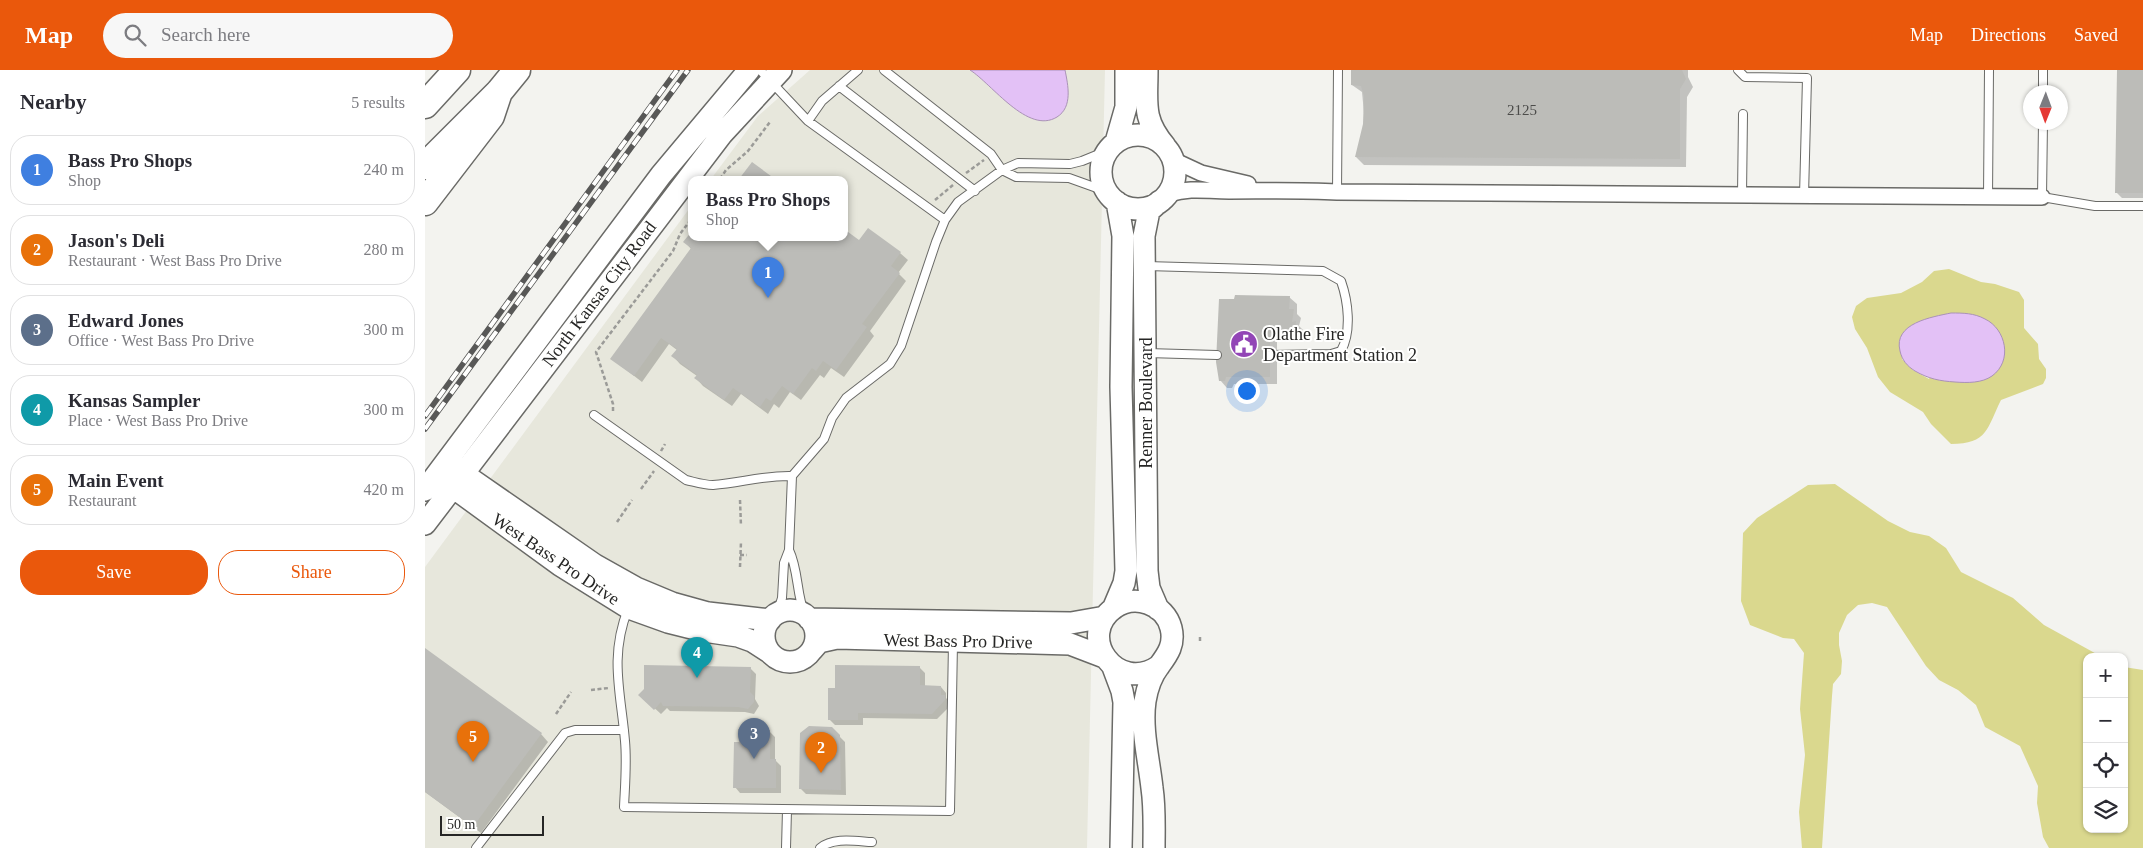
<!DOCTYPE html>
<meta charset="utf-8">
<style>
:root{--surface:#fff;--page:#f7f7f7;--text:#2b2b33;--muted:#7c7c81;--line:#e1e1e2;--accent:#ea580c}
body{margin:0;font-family:Georgia,serif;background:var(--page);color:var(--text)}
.controls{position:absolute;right:15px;bottom:15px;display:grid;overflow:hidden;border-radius:10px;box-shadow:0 1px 4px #0004}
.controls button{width:45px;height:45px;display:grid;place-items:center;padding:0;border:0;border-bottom:1px solid var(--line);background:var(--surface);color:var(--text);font:25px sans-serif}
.compass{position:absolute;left:1598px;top:15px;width:45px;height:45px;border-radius:50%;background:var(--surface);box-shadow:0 1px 4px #0004;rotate:181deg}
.scale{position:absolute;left:15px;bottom:12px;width:104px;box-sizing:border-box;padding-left:5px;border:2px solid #262625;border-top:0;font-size:14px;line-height:18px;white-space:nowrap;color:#262625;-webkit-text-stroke:4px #fffffe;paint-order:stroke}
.you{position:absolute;left:821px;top:320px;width:18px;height:18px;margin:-12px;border:4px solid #fff;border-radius:50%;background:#1a73e8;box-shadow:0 0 0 8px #1a73e833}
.badge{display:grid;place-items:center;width:32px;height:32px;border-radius:50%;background:var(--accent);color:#fff;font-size:16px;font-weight:700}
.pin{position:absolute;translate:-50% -41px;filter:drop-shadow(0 1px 2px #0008)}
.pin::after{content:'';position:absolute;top:26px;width:18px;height:15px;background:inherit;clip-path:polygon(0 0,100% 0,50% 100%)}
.popup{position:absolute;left:263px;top:106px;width:160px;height:65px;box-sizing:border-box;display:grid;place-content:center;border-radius:10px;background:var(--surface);filter:drop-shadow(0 1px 4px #0005);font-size:16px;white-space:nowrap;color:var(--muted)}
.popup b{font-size:19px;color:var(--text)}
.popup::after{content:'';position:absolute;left:50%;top:100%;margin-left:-10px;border:10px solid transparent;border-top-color:var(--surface)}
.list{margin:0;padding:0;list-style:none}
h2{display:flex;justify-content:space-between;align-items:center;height:65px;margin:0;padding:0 20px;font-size:21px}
h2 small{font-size:16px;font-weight:400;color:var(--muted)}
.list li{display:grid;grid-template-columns:32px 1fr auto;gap:15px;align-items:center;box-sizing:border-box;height:70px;margin:0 10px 10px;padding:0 10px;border:1px solid var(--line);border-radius:20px}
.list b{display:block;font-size:19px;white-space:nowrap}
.list p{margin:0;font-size:16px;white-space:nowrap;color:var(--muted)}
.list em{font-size:16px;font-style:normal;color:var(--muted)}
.actions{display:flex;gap:10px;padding:15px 20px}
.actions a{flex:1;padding:11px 0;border:1px solid var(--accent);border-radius:20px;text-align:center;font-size:18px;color:var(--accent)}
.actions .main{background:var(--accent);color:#fff}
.icon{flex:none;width:28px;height:28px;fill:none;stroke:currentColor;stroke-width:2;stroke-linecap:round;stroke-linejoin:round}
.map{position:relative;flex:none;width:1718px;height:778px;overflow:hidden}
header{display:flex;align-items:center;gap:30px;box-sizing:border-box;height:70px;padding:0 25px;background:var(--accent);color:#fff}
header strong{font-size:24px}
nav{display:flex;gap:28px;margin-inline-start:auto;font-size:18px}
.search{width:350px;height:45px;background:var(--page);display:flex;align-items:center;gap:12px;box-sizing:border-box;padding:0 18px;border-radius:28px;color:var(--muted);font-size:19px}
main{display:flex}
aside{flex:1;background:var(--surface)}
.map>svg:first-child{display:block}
.built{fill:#e7e7dc}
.green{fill:#dad88e;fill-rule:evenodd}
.water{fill:#e3c1f6;stroke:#aa92b7}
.shadow{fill:#0003}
.building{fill:#bcbcb8}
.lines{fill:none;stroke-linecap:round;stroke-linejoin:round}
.lane-casing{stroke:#6a6a67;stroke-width:10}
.street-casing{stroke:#6a6a67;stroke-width:18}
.secondary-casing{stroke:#6a6a67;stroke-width:24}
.highway-casing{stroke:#6a6a67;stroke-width:29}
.path{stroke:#9b9b98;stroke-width:2.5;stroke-dasharray:4 2.5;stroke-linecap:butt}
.lane{stroke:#fff;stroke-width:8}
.street{stroke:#fff;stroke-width:15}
.secondary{stroke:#fff;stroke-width:21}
.highway{stroke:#fff;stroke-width:26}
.rail-casing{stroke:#585857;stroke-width:5.5}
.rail{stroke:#fffffe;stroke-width:4;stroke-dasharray:11;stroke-linecap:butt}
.labels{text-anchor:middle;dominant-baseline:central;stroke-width:4;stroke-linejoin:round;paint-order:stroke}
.number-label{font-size:15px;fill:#4c4c4a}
.street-label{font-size:18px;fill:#262625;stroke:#fffffe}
.poi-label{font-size:18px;fill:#262625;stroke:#fffffe;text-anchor:start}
</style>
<header>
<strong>Map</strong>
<div class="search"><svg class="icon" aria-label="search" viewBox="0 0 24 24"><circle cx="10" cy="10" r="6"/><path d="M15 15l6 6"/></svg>Search here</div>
<nav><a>Map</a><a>Directions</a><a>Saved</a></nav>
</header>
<main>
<aside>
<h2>Nearby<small>5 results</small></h2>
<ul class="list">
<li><span class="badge" style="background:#3f7fe0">1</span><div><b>Bass Pro Shops</b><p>Shop</p></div><em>240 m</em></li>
<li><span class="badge" style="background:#e8710a">2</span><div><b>Jason's Deli</b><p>Restaurant · West Bass Pro Drive</p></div><em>280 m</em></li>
<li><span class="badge" style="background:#5c6f8a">3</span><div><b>Edward Jones</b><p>Office · West Bass Pro Drive</p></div><em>300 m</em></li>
<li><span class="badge" style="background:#0f9aa8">4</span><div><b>Kansas Sampler</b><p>Place · West Bass Pro Drive</p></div><em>300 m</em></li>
<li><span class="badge" style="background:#e8710a">5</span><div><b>Main Event</b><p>Restaurant</p></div><em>420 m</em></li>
</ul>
<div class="actions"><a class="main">Save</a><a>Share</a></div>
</aside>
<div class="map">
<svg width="1718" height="778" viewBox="0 0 1718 778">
<rect width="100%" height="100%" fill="#f3f3ef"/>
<!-- built -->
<path class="built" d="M385,0H680L662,778H0V497L267,135V167H419V109H286L333,46Z"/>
<!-- green -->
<path class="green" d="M1524,199L1556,212L1570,214L1594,222L1599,230V258L1613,274L1614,289L1621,299V308L1618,314L1576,330C1562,358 1563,374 1526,374L1506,354L1498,342L1465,322L1453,307L1442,278L1430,259L1427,247L1431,236L1442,228L1476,223L1497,212L1509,201ZM1526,243L1504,309L1488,300L1477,289L1490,253Z
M1410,414L1463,451L1485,462L1504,466L1521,478L1536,502L1588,528L1619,555L1677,587H1662V759H1699V597L1718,600V778H1624L1618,767L1612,733L1613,716L1595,676L1560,657L1551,635L1533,620L1514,610L1501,596L1462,537L1447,533L1433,535L1422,545L1414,563V575L1417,591L1416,604L1408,614L1407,626L1397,778H1377L1374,742L1380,685L1375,639L1379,583L1369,569L1358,568L1325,555L1316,531L1318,463L1332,448L1383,415Z"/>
<!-- water -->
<path class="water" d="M545,0H640C643,15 648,37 632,47C603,65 567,14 545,0Z
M1526,243C1538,243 1549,243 1560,249C1581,259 1588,291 1567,306C1557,313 1543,313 1530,312C1515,311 1504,309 1490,301C1482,296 1477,290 1475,281C1468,253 1507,247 1526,243Z"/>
<!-- shadow -->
<path class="shadow" d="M928,0H1263V7L1268,17L1262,27L1261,97L939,95L931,87L940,54L937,22L927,15Z
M1693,0H1718V128H1697L1691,122Z
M267,167H419L475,183L483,190L473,203L481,211L445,261L449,266L419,307L406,298L399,308L395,305L376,330L365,322L354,338L349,334L343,344L316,324L307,336L278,316L271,308L272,306L255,294L248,286L252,280L244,274L217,312L187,289L266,179L260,172Z
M864,227L872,234V244L876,248L874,256L878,260L877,271L852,270V314H809L807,318H802L795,310Z
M0,579L116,664L123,672L56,763L0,722Z
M325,598L331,604L330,629L334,636L329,644L320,642L245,641L242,638L236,644L215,625Z
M495,598L500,603V617H516L521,623V628L525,632V636L512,649L438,648V655H410L404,649L411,619Z
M406,658L420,672L421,725L381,724L376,719Z
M344,661L350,667V690L356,696V723H315L310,717Z"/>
<!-- building -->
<path class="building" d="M926,0H1257L1261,9L1255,19V89L930,87L938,54L939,26L936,16L926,15Z
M1692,0H1718V123H1690Z
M327,92L350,109H314Z
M443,158L476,182L466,196L475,203L437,254L442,257L411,300L398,291L391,301L387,298L368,324L357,316L346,331L341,328L335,337L308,318L299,330L269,308L272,305L246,286L252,279L236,268L209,306L185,289L266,178L258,172L267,161V167H419V159L434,170Z
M810,225L865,226L864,239H869L867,252L871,251L870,264L845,263V307H801L800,311H794L791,292L794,229H809Z
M0,578L117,663L48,757L0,722Z
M219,595L326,597L325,622L329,626V632L323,639L313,637L238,636L236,632L229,640L213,625L219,619Z
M410,595L495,596V615L516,616V625H520V630L507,644L433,643V650H403V618H410Z
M384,656L407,657L415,665L416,720L374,719L375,663Z
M313,659L345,660V689H351V718H308L309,672H314Z"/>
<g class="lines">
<!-- lane casing -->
<g class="lane-casing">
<path id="lane" d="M335,0L383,51L520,150
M459,0L566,84L577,100L591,107L644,108L683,122
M1313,0L1320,7L1382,8L1379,126
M414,16L550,121
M1618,22V0
M383,51L397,31L433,0
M1618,52L1617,127L1670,136H1718
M912,122L913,0
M1317,125L1318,44
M1563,127L1564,0
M721,196L898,201L916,211C923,231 927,261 916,281L906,284L845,285
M722,283L792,285
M169,345L261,410C270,412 278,415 288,415C315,413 340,405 367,406
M364,480C374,501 371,524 380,545
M203,539C184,587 196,623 200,671C202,693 200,715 199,737L525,741L528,573
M352,544L357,528L359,493L364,480L367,406L399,369L407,348L421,328L465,294L476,276L511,172L520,150L533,132L577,100L593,93L645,94L657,91L684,80
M51,778L140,663L150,660H199
M361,778L362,740
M395,778C408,767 430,771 447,772"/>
</g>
<!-- street casing -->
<g class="street-casing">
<path id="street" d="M748,90L776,103L823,114
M743,124C769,117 779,121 804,121C840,121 875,120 912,122L1617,127"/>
</g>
<!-- secondary casing -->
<g class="secondary-casing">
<path id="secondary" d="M722,0C722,33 717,49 740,76
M676 102a37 37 0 1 1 74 0a37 37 0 1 1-74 0Z
M691,72L701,37V0
M27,396L170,495L211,518L247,533L283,543L345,550
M18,410L135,495L204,538L243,552L279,561L313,566L327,571L344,582
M0,420L236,105L324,0
M0,454L297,64L356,0
M688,539L699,513L701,501L696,317L698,166L692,132
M733,539L724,518L722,501L719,166L724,141L735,131
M339 566a26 26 0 1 1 52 0a26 26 0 1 1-52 0Z
M384,549L646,553L680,547
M387,580L394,572L412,568L645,574L679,587
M688,597L697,621L699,632L696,778
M729,778C729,758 730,738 727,718C724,690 716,659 720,631C722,619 727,605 734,596C743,584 750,574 746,558C740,534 710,523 689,538C650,566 692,625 734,596"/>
</g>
<!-- highway casing -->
<g class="highway-casing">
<path id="highway" d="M0,35L32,0
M0,96L74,22L92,0
M0,132L66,46L74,22"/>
</g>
<!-- path -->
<path class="path" d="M541,103L559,90
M295,109L301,100L323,81L345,52
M510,130L528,115
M188,341V334L171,282L248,181L255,164L267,148
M236,381L240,374
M216,419L229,401
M315,430L316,456
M192,452L207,430
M315,485H322
M315,497L316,472
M775,571V566
M166,620L184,618
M131,644L146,622"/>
<!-- lane -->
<use href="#lane" class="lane"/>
<!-- street -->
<use href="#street" class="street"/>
<!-- secondary -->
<use href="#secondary" class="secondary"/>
<!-- highway -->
<use href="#highway" class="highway"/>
<!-- rail casing -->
<g class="rail-casing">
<path id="rail" d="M0,346L252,0
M0,359L263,0"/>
</g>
<!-- rail -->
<use href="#rail" class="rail"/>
</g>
<!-- icons -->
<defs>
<g id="civic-disc" transform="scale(1.4375)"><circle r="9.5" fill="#9245b6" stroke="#fffffe"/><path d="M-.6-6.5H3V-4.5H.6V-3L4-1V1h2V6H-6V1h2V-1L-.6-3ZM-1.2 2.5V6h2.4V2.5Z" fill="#fff"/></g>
</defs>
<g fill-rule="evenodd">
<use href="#civic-disc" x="819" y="274"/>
</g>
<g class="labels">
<!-- number labels -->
<g class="number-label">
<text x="1097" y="40">2125</text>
</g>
<!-- street labels -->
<g class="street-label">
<text transform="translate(174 224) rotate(-53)">North Kansas City Road</text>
<text transform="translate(721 333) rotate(-90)">Renner Boulevard</text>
<text transform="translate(131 489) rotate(34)">West Bass Pro Drive</text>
<text transform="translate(533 571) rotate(1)">West Bass Pro Drive</text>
</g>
<!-- poi labels -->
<g class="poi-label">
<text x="838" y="264">Olathe Fire<tspan x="838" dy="21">Department Station 2</tspan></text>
</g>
</g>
</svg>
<div class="controls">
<button>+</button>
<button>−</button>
<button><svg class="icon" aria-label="locate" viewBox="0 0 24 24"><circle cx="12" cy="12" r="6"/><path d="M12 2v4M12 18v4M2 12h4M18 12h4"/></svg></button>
<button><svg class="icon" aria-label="layers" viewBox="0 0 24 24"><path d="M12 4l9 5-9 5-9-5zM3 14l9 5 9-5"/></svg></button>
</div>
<svg class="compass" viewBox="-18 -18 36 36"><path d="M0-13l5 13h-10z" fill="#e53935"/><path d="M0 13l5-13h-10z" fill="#7c7c81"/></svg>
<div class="scale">50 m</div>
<div class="you"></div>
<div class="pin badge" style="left:343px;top:228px;background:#3f7fe0">1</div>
<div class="popup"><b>Bass Pro Shops</b>Shop</div>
<div class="pin badge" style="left:396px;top:703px;background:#e8710a">2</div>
<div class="pin badge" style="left:329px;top:689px;background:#5c6f8a">3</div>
<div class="pin badge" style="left:272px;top:608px;background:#0f9aa8">4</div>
<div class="pin badge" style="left:48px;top:692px;background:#e8710a">5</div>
</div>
</main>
